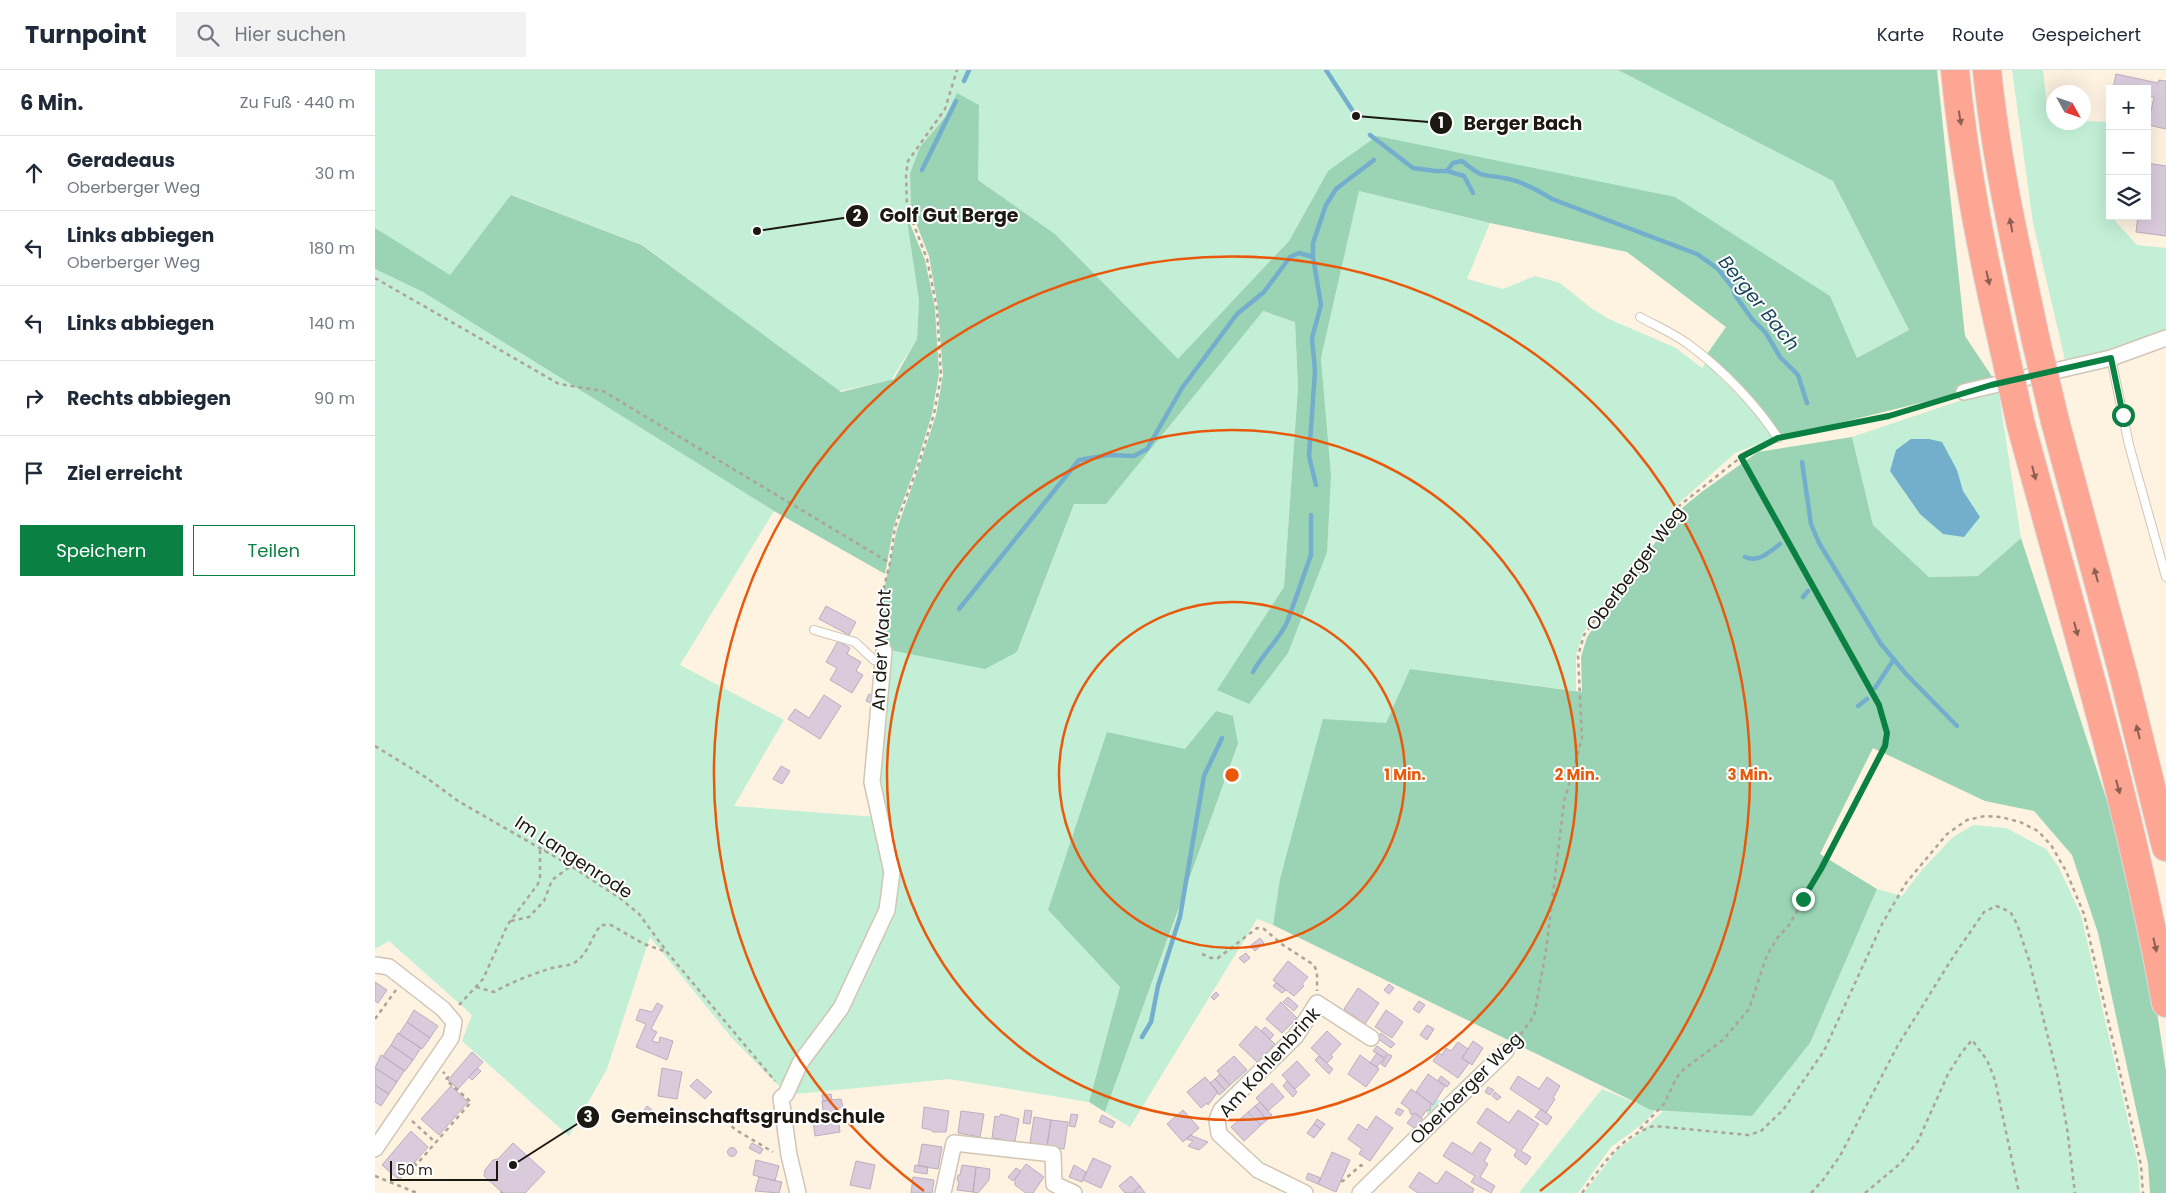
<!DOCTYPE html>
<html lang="de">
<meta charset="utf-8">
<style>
:root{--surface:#fff;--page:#f2f2f3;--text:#1f2937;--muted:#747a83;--line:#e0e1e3;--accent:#0b8043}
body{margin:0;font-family:Poppins,sans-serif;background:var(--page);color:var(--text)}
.controls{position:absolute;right:15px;top:15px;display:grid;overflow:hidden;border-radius:0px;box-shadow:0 5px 20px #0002}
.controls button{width:45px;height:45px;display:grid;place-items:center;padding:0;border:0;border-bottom:1px solid var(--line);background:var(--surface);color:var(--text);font:25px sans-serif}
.compass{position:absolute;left:1671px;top:15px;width:45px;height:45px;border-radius:50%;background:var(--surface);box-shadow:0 5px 20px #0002;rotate:130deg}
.scale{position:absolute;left:15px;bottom:12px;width:108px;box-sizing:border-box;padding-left:5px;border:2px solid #1c1812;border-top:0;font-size:14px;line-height:18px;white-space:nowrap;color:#1c1812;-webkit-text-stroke:4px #fff;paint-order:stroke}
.stop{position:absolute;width:15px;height:15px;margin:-11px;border:4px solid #0b8043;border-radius:50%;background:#fff}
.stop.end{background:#0b8043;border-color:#fff;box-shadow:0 1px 5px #0008}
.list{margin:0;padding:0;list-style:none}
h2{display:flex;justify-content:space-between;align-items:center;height:65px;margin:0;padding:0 20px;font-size:21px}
h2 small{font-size:16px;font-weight:400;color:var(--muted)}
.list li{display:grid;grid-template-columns:32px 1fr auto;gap:15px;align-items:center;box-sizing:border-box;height:75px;padding:0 20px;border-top:1px solid var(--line)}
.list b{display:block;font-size:19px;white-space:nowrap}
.list p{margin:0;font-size:16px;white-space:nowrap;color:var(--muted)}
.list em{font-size:16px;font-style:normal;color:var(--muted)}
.actions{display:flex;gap:10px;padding:15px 20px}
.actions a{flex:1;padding:11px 0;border:1px solid var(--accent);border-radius:0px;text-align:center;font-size:18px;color:var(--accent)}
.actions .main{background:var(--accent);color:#fff}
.icon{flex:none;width:28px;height:28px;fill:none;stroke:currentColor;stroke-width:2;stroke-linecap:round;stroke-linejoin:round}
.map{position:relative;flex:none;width:1791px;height:1123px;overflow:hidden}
header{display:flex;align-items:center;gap:30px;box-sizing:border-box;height:70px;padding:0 25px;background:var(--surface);border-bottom:1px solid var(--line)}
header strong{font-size:24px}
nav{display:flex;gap:28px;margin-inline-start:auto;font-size:18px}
.search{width:350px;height:45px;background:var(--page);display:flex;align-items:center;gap:12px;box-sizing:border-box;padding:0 18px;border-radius:0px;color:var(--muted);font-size:19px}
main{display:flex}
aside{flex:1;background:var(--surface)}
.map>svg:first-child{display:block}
.green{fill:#c2efd6}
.forest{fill:#9ad4b5}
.water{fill:#74aecd}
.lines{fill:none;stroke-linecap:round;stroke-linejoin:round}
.stream{stroke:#74aecd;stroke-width:4.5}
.building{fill:#d9cbdc;stroke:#bbaebe}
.service-casing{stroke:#d1c5b4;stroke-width:10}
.minor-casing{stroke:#d1c5b4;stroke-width:18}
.motorway-casing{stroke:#dbdad9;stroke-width:30}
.path{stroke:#ada496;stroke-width:2.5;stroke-dasharray:4 4;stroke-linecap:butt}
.service{stroke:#fff;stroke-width:8}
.minor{stroke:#fff;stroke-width:15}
.motorway{stroke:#fca693;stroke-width:28}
.motorway-bridge-casing{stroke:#dbdad9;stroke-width:30;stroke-linecap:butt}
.motorway-bridge{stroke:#fca693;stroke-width:28}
.oneway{fill:#8c5f52}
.route{stroke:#0b8043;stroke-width:6}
.ring{fill:none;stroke:#e8590c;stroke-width:2.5}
.labels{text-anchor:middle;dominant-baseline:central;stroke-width:4;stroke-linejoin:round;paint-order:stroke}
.street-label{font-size:18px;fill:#1c1812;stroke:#fff}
.water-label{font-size:19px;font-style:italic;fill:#18475e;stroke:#fff}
.centre{fill:#e8590c;stroke:#fff;stroke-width:2.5}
.ring-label{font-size:15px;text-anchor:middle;font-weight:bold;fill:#e8590c;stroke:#fff;stroke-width:4;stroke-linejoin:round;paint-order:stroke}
.leader{fill:none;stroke:#1c1812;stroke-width:2}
.callout-dot{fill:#1c1812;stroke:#fff;stroke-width:2}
.mark-label{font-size:15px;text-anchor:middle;font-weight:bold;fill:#fff}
.callout-label{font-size:19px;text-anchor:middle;font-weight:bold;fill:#1c1812;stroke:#fff;stroke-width:4;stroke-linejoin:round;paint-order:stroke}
</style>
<header>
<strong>Turnpoint</strong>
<div class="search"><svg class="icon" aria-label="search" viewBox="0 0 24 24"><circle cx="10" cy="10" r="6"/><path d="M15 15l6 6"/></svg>Hier suchen</div>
<nav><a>Karte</a><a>Route</a><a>Gespeichert</a></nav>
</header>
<main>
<aside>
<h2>6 Min.<small>Zu Fuß · 440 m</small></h2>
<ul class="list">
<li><svg class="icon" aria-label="ahead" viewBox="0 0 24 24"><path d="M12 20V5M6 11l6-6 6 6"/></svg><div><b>Geradeaus</b><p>Oberberger Weg</p></div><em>30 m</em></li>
<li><svg class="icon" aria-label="left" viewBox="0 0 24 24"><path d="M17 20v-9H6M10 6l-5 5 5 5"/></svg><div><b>Links abbiegen</b><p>Oberberger Weg</p></div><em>180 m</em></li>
<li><svg class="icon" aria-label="left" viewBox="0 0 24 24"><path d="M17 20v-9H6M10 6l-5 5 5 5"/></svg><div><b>Links abbiegen</b></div><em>140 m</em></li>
<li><svg class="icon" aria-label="right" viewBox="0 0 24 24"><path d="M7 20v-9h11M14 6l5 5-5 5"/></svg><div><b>Rechts abbiegen</b></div><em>90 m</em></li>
<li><svg class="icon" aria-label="arrive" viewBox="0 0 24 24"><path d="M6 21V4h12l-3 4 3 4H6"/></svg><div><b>Ziel erreicht</b></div></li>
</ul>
<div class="actions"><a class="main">Speichern</a><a>Teilen</a></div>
</aside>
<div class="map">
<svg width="1791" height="1123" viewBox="0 0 1791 1123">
<rect width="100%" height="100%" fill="#fef2e1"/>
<!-- green -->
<path class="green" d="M0,0H1243L1458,111L1534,260L1482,288L1454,226L953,101L914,171L803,290L680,164L603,110L571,46L545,77L535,103L536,140L531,144L544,231L542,269L516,310L464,321L268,175L137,125L74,206L0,158Z
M1637,0H1668L1673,48L1678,49V52H1708L1709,51L1735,52L1732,142L1762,175L1791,178V265L1691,294L1658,153Z
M984,121L1115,153L1092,209L1128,219L1160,206L1185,213L1216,238L1234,249L1301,278L1327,298L1331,293L1388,351L1398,368L1360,383L1303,434L1208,563L1201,585V621L1035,599L1011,653L905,809L898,855L882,849L755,1057L730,1042L863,675L810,679L673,840L745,917L714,1032L574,1009L410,1025L514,841L503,733L510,579L642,583L699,434H731L887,241L920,252L923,317L909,517L843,620L874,634L956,405L946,288Z
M0,199L48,222L399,441L305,595L409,650L359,736L502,747L513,802L510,838L464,936L404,1016L356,967L275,867L232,999L194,1066L87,971L97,945L14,871L0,879Z
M1623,318L1646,468L1603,506L1554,507L1498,455L1477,367Z
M1598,755L1631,758L1671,779L1683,796L1706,845L1763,1094L1765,1123H1209L1242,1080L1266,1062L1288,1041L1377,1045L1435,973L1502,819L1527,826L1546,801L1577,768Z
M1227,1019L1280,1041L1265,1056L1236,1077L1203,1123H1144Z
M1061,1030H1070L1054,1050L1052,1042L1055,1039L1056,1033L1058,1035Z"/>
<!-- forest -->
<path class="forest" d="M1243,0H1562L1590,266L1622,314L1407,367L1388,341L1332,284L1351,257L1252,182L1115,153L984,121L946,288L956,405L952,482L913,583L874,634L842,620L909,517L923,317L920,252L888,241L731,434H699L642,582L610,599L510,579L508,525L522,459L544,397L561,345L568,305L563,238L554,186L536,140L535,103L545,77L571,46L582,23L604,35L603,110L680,164L803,289L914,171L953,101L1002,66L1300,127L1455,226L1482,288L1534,260L1458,111Z
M136,125L267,175L466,322L519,309L542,269L544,231L531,144L550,190L560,238L564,304L557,344L541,396L519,455L510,504L399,441L48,222L0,199V158L75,205Z
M1477,367L1498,455L1554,507L1603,506L1646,468L1735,740L1775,896L1791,1001V1123H1775L1773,1094L1723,863L1697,785L1659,741L1610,731L1498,678L1445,784L1502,819L1435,973L1377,1046L1276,1040L898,855L905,809L948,649L1011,653L1035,599L1207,622L1206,587L1212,567L1259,500L1307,438L1328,421L1383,382Z
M841,641L858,646L863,674L730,1042L714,1032L745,917L673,840L732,662L810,679Z"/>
<!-- water -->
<path class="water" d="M1536,369H1554L1567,372L1582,400L1588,421L1605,447L1589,467L1568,464L1545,444L1515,401L1521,380Z"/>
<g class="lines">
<!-- stream -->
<path class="stream" d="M951,0L981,46
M589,11L594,0
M995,65L1038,98L1060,101H1072L1078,93L1087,91C1110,110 1106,103 1134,109C1148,112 1164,121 1177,129L1322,184L1343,199L1359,219L1360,225L1377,249L1391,263L1405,287L1423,305L1432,333
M547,100L581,31
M1072,101L1089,106L1098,123
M1427,392L1436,454L1444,473L1506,574L1531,604L1582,656
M941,415L934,386L940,301L937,268L946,235L938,187V173L951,135L961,119L999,90
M1370,487C1384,493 1394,482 1405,474
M1428,527L1433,521
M584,539L704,390L734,385L759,386L772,379L807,318L862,244L889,222L915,187L924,183L938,187
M878,602C888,583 906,568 913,550L936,485V445
M1500,618L1519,589
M1483,636L1492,629
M767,967L776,952L783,916L805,847L829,706L847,668"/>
</g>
<!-- building -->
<path class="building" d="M1741,4L1783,13L1784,10L1791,11V59L1773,55L1779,27L1772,26V19H1738Z
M1772,93L1791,96V166L1761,162L1763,146H1772Z
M451,536L481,552L474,565L444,549Z
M463,571L475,578L472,584L486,592L481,601L488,605L477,623L455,610L462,598L451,592Z
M494,624L501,627L497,634L491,631Z
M449,625L466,636L445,669L413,649L420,639L434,648Z
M406,696L415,701L407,714L398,709Z
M885,868L889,873L880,881L875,876Z
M871,883L875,888L869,893L864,888Z
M913,891L933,907L927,914L929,916L919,926L898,910Z
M0,912L12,920L3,933L0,931Z
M901,913L911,920L907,923L898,916Z
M1014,914L1019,918L1014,924L1009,920Z
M983,918L1004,933L990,954L969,939Z
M841,922L844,925L839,930L836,927Z
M913,927L923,936L919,941L908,932Z
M1044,931L1050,935L1044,943L1038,939Z
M906,932L922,948L907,963L891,949Z
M282,933L288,936L276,959L282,962L277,971L284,973L285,967L298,971L292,990L261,977L271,954L261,950L265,939L277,942Z
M39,940L63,956L55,968L32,952Z
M1011,940L1028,952L1017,968L1000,957Z
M32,952L55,968L47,979L24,964Z
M1052,955L1059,959L1052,970L1045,965Z
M881,956L900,974L882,992L864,975Z
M890,957L899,965L895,969L886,961Z
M952,961L966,974L956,985L958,987L952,993L936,978Z
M23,963L46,978L38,990L16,975Z
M1006,963L1020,974L1016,978L1002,968Z
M1098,971L1108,978L1097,995L1087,988Z
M1083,972L1093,979L1087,988L1094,993L1083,1008L1058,991L1064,983L1067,985L1071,978L1076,981Z
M16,975L38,990L30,1001L8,986Z
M1002,976L1012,983L1009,988L998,981Z
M97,982L108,992L83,1019L73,1010Z
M1002,983L1009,988L1002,997L995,993Z
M1013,984L1017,986L1010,997L1006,994Z
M6,985L29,1001L22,1012L0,998Z
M985,985L1004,999L991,1017L973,1004Z
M859,986L872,1000L855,1015L842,1001Z
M944,986L958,999L954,1004L940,990Z
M922,991L935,1005L920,1019L907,1005Z
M0,998L22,1012L14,1024L0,1015Z
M102,998L106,1001L97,1010L94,1007Z
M287,998L307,1002L302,1029L283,1026Z
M845,1004L855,1015L850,1020L840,1009Z
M1053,1004L1070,1016L1058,1035L1041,1022Z
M1066,1006L1075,1013L1072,1017L1063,1010Z
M1143,1006L1164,1019L1172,1007L1185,1016L1178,1028L1180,1029L1171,1043L1135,1019Z
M830,1007L843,1022L833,1035L832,1033L826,1038L812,1022Z
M322,1009L337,1022L330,1029L315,1016Z
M840,1009L850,1020L844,1025L835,1013Z
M912,1011L922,1022L918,1027L908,1016Z
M897,1013L909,1027L893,1041L881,1028Z
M0,1015L14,1024L6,1036L0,1032Z
M76,1016L93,1032L64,1065L46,1049Z
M1113,1017L1119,1020L1115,1025L1110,1022Z
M1036,1019L1056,1033L1055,1040L1051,1041L1046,1048L1040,1043L1036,1045L1034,1039L1026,1033Z
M1120,1022L1126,1027L1122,1030L1117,1026Z
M456,1024L457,1030L448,1031L447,1025Z
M466,1029L468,1038H462L465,1062L440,1066L437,1044L452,1041L448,1040L447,1031Z
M885,1032L897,1045L892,1050L880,1036Z
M272,1036L277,1040L273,1047L268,1042Z
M880,1036L892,1050L886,1055L873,1042Z
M549,1037L574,1041L571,1062H558L556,1060L547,1058Z
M1023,1038L1029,1041L1025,1046L1020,1043Z
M1112,1038L1134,1053L1143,1040L1164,1054L1146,1081L1156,1087L1151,1095L1139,1086L1142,1080L1102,1053Z
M1166,1039L1177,1047L1172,1055L1160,1047Z
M650,1040L657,1041L655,1054L648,1053Z
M808,1040L824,1058L808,1072L792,1054Z
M586,1041L609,1044L605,1067L583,1063Z
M873,1042L886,1055L869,1071L856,1057Z
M1040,1043L1049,1050L1042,1060L1032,1053Z
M626,1044L644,1049L640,1071L629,1072L627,1069L617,1068L620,1046L624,1047Z
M696,1044L703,1045L700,1057L694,1056Z
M727,1045L740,1052L737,1058L724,1052Z
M1001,1046L1018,1058L995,1091L984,1084L987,1079L973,1069L983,1054L992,1060Z
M659,1047L676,1050L672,1076L655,1073Z
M942,1049L950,1054L946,1059L939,1054Z
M676,1050L693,1052L689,1079L672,1076Z
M939,1054L946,1059L939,1068L932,1063Z
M36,1061L53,1077L24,1110L7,1095Z
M815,1065L833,1072L824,1080L813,1076L818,1071L811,1069Z
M1077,1072L1097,1084L1105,1072L1116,1079L1109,1091L1113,1094L1105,1107L1120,1116L1116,1123L1096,1112L1100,1106L1068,1086Z
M138,1073L170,1102L150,1123H128L109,1106L110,1100L118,1090L123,1089Z
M377,1073L388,1079L385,1084L374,1078Z
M547,1074L567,1077L563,1099L543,1096Z
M352.5 1082a4.5 4.5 0 1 1 9 0a4.5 4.5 0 1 1-9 0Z
M957,1082L975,1090L961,1122L943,1114Z
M718,1088L736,1096L726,1118L708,1110Z
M381,1090L404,1096L400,1111L378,1105Z
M481,1091L500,1095L495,1119L475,1115Z
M651,1094L669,1107L658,1123H651L640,1115V1109Z
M540,1095L553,1097L552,1104L539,1102Z
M587,1095L601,1097L598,1122L582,1120L584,1112L582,1110L583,1105H585Z
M699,1095L711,1102L707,1112L694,1107Z
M601,1097L615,1099L614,1110L603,1123L598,1122Z
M641,1098L646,1101L638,1111L633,1107Z
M1071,1101L1099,1119L1097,1123H1043L1034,1117L1044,1102L1062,1114Z
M933,1103L946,1108L943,1114L931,1109Z
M756,1106L765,1116L757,1123H750L744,1116Z
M384,1107L407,1112L404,1123L380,1121Z
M538,1107L559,1110L557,1123H536Z
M765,1116L770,1123H757Z"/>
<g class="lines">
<!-- service casing -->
<g class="service-casing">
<path id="service" d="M1265,247C1281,256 1298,263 1313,274C1347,299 1380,333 1403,368
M1736,288L1754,375L1791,507
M439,560L480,572L499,590L509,593"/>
</g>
<!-- minor casing -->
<g class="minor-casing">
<path id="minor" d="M1589,322L1736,288L1791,268
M0,895L14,897L68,939L79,952L76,968L0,1079
M423,1123L414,1085L406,1028L411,1024L425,993L466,938L512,840L517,802L497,712L509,581
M568,1123L579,1073L678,1084L679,1114L699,1123
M930,1123L883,1100L844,1064L842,1050L846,1040L921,966L942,933L996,968
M985,1123L1131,981"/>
</g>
<!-- motorway casing -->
<g class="motorway-casing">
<path id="motorway" d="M1580,0C1589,94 1608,187 1629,279
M1612,0C1621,91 1642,182 1661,271
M1680,351L1749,607L1791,777
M1646,355C1698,547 1756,738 1791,933"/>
</g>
<!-- path -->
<path class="path" d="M0,208L184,314L228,321L515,493
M1412,367L1514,346L1577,326
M508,567L507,525L515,493L520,457L543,396L559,344L566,306L562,239L552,189L532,137L531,104L533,91L570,39L582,0
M0,676L52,708L83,731L196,796L246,829L264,844L292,882L400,1011
M136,851L154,847L169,831L177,810L196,796
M827,884L836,888H843L882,858L889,859L908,875L939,895L942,902V921
M101,917L119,922C137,912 157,904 177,898C184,896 193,896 199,893C213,885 216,867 226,855H236L269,874L292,882
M84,935L108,909L133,854L163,814L165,807V780H170
M0,949L21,920
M1141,971L1159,946L1171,881L1189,732L1207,668L1203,586L1209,565L1304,436L1366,387L1393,373
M338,1041L361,1060L398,1082
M37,1051L60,1072
M1265,1059L1289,1034L1302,1007L1308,1000L1348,970L1374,939L1392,885L1403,867L1415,854L1510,676L1512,663L1503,635L1366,387
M39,1093L41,1095L96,1032L71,1010L73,1007L68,1002
M0,1106L42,1123
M966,1111H968L986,1095L990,1098
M126,1123L127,1122
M1207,1123C1227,1096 1245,1066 1279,1056L1374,1065L1386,1061L1408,1040L1449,981L1507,854L1531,813L1572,764L1592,750L1610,746L1626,747L1645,752L1663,761L1676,775L1691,801L1709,844L1766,1095L1768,1123
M1436,1123L1448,1110L1465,1086L1523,975L1578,887L1609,842L1621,836L1627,838L1636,843L1642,854L1654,890L1683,1008L1692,1058L1700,1123
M1490,1123L1526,1093L1543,1071L1573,1004L1587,982L1597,970L1612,990L1620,1010L1644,1123"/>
<!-- service -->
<use href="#service" class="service"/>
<!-- minor -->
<use href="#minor" class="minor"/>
<!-- motorway -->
<use href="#motorway" class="motorway"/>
<!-- motorway-bridge casing -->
<g class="motorway-bridge-casing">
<path id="motorway-bridge" d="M1661,271L1680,351
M1629,279L1646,355"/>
</g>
<!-- motorway-bridge -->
<use href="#motorway-bridge" class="motorway-bridge"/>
</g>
<!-- one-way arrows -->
<defs><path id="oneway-solid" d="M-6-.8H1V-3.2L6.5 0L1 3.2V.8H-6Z" transform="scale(1.25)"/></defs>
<g class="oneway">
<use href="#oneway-solid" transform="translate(1585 48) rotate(81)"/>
<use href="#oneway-solid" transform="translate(1636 155) rotate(-101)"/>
<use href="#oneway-solid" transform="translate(1613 208) rotate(77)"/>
<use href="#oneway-solid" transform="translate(1659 403) rotate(75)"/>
<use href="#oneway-solid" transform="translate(1721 505) rotate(-105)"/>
<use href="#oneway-solid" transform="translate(1701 559) rotate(75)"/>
<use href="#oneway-solid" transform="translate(1763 662) rotate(-104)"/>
<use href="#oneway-solid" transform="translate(1743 717) rotate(75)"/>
<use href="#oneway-solid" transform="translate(1780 875) rotate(77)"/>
</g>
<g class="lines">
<!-- route -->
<path class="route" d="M1428,829L1446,799L1510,676L1512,663L1504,635L1366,387L1403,368L1514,346L1616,315L1736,288L1748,345"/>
</g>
<!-- distance rings -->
<g class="ring">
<circle cx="857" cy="705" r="173"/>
<circle cx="857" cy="705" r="345"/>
<path d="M549 1121A518 518 0 1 1 1165 1121"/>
</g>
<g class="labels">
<!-- street labels -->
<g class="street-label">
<text transform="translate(1260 498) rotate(-53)">Oberberger Weg</text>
<text transform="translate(506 580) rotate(-87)">An der Wacht</text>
<text transform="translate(199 787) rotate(33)">Im Langenrode</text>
<text transform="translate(894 992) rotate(-48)">Am Kohlenbrink</text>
<text transform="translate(1091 1018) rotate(-45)">Oberberger Weg</text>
</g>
<!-- water labels -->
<g class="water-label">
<text transform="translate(1384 233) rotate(51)">Berger Bach</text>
</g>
</g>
<circle cx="857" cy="705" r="8" class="centre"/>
<g class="ring-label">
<text x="1030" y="710">1 Min.</text>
<text x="1202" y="710">2 Min.</text>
<text x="1375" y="710">3 Min.</text>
</g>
<!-- callouts -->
<path class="leader" d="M981 46L1066 53M382 161L482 146M138 1095L213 1047"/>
<g class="callout-dot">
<circle cx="981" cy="46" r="5"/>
<circle cx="382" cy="161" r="5"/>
<circle cx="138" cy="1095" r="5"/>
<circle cx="1066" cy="53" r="12"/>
<circle cx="482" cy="146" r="12"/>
<circle cx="213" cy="1047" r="12"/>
</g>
<g class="mark-label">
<text x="1066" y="58">1</text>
<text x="482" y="151">2</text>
<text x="213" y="1052">3</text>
</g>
<g class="callout-label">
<text x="1148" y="60">Berger Bach</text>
<text x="574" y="152">Golf Gut Berge</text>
<text x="373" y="1053">Gemeinschaftsgrundschule</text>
</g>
</svg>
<div class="controls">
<button>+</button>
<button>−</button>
<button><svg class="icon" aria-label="layers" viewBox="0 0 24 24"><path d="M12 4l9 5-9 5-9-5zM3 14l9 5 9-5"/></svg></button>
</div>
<svg class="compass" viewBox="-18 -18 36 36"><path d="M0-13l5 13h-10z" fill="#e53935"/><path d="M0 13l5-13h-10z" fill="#747a83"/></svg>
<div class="scale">50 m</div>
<div class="stop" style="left:1748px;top:345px"></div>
<div class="stop end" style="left:1428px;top:829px"></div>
</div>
</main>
